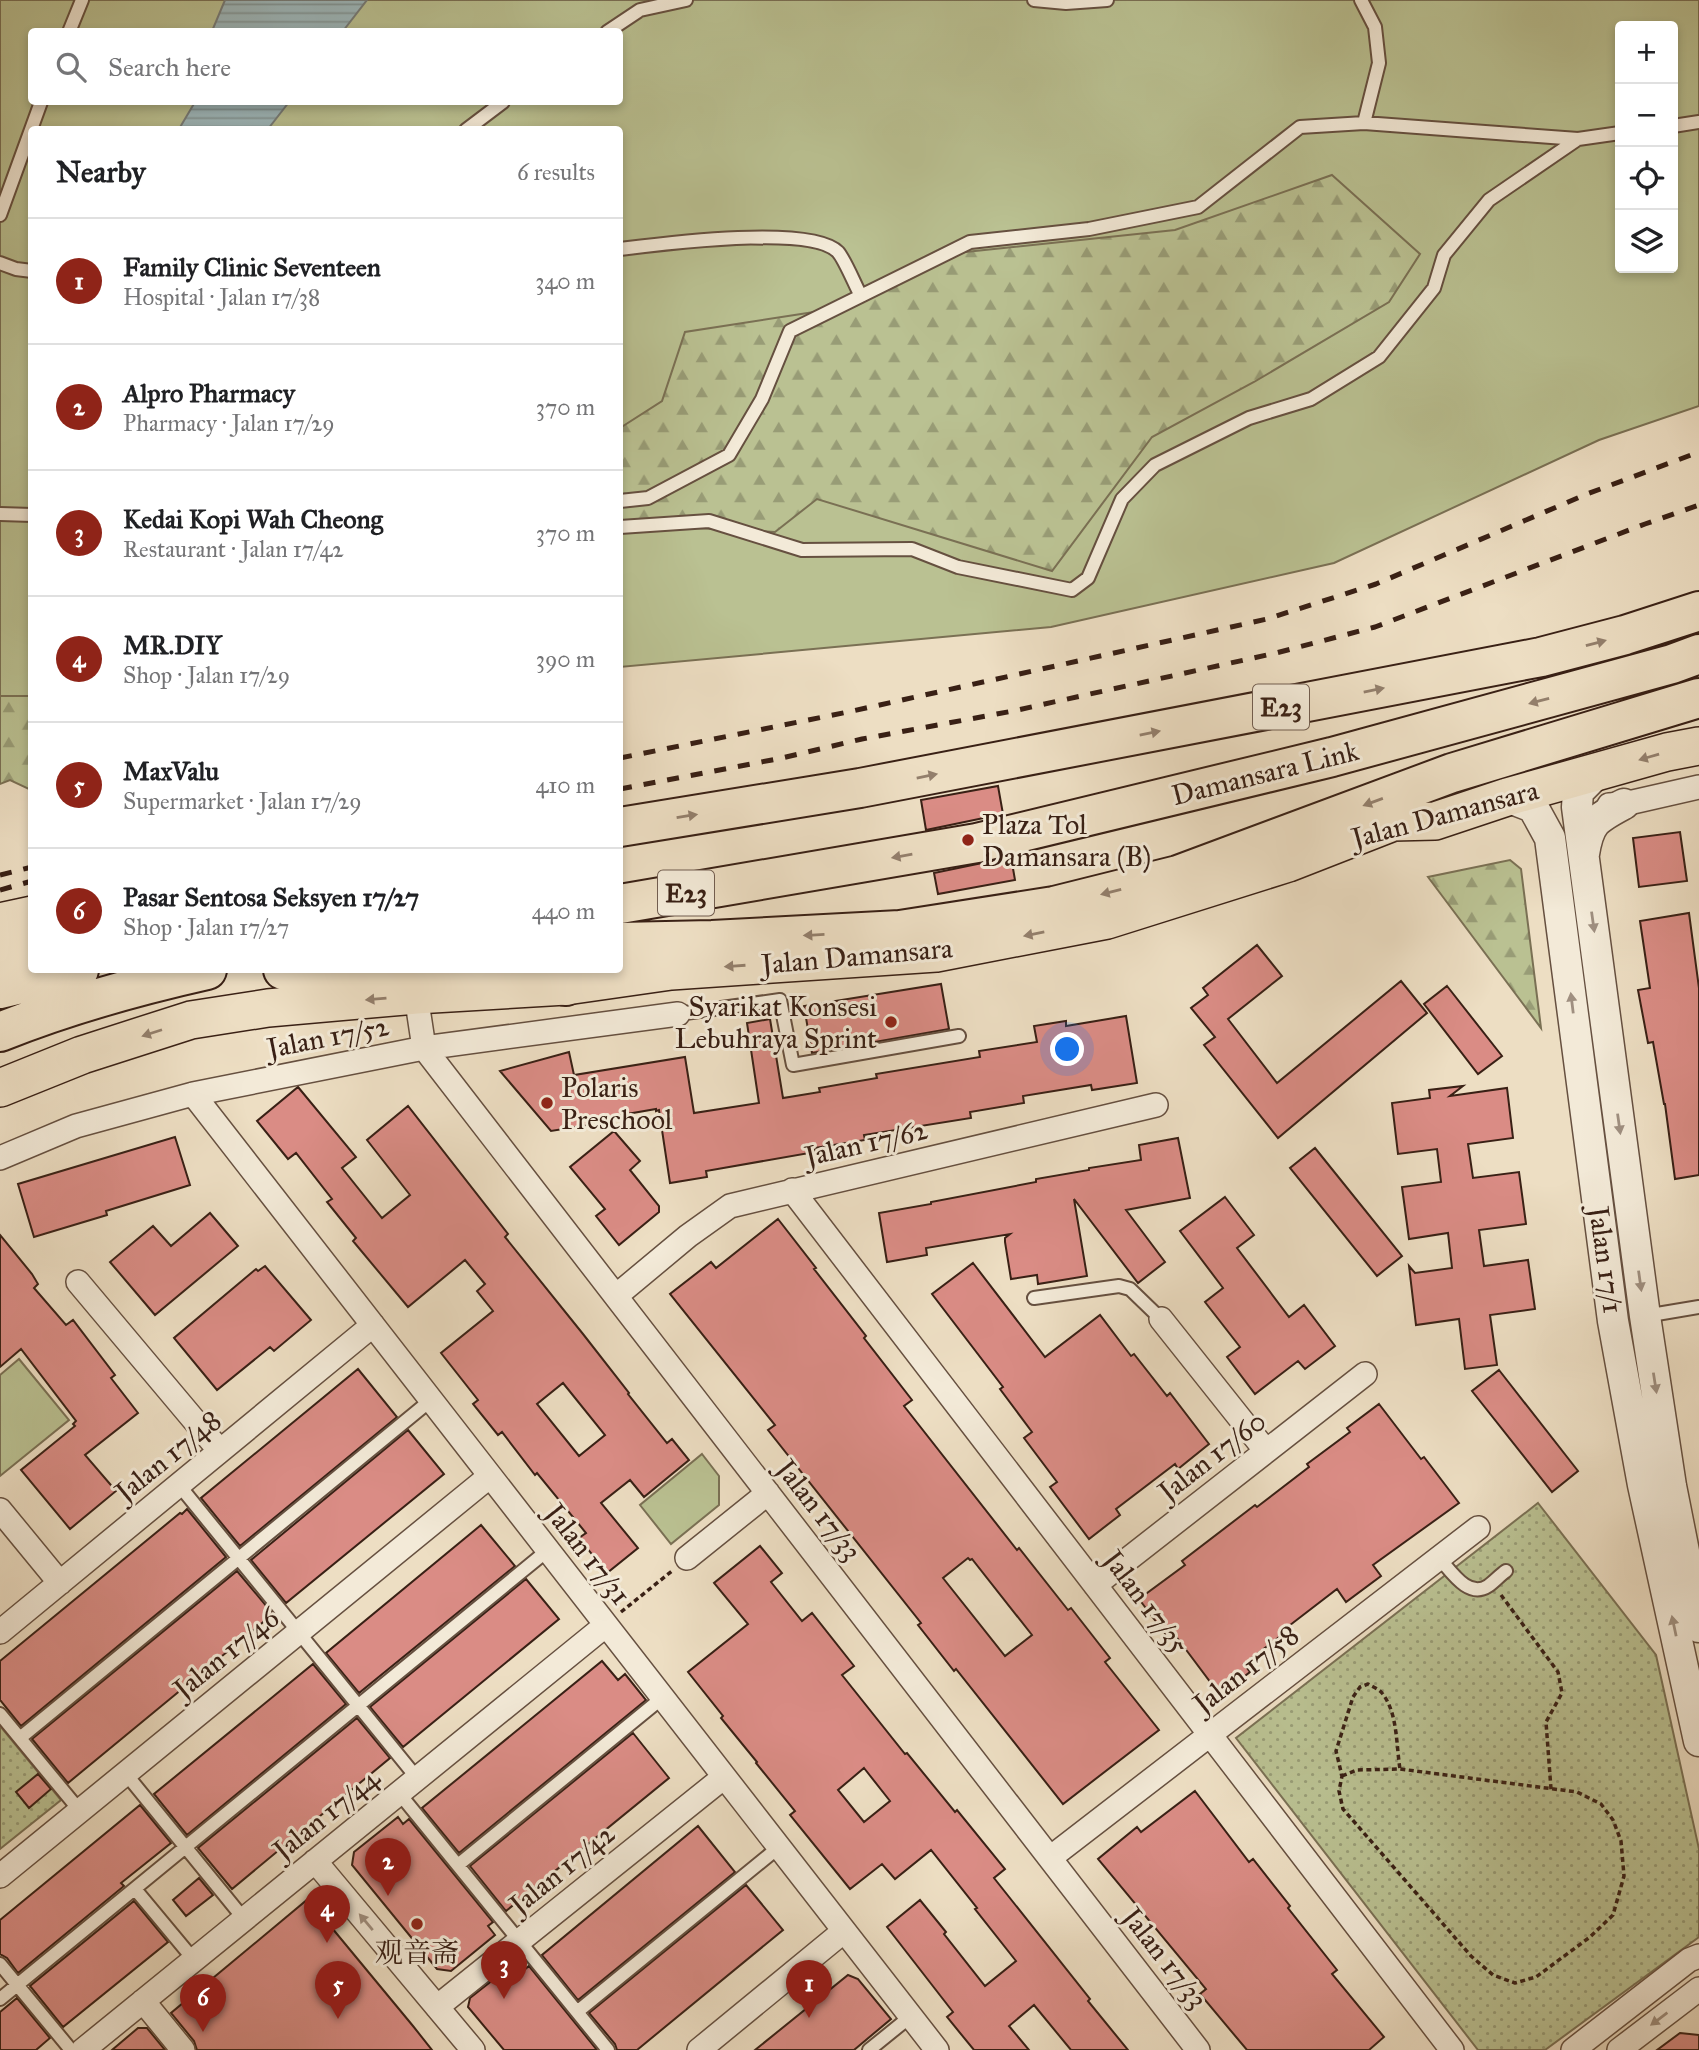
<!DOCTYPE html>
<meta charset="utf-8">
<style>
:root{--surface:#fff;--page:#f6f6f6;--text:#202124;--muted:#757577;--line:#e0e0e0;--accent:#8f2418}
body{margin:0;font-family:"IM FELL Great Primer","Noto Serif SC",serif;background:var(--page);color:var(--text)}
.controls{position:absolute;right:21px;top:21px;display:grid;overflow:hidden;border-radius:7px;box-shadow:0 4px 10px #0003}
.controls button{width:63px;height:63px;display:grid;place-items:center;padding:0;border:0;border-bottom:2px solid var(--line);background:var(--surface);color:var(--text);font:35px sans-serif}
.you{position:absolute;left:1068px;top:1050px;width:24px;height:24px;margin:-18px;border:5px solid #fff;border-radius:50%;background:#1a73e8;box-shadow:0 0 0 10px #1a73e833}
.badge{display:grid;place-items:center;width:46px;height:46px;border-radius:50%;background:var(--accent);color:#fff;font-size:23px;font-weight:700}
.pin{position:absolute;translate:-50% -58px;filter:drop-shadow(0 2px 4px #0008)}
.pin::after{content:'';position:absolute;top:37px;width:24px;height:21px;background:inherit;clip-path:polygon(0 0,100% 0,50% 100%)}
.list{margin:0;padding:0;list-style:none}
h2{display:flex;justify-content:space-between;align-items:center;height:91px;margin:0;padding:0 28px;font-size:30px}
h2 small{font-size:23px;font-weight:400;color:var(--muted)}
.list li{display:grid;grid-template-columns:46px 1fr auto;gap:21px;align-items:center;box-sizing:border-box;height:126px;padding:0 28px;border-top:2px solid var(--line)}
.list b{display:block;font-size:26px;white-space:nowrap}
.list p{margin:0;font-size:23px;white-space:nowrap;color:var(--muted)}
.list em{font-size:23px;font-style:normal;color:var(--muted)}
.icon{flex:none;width:38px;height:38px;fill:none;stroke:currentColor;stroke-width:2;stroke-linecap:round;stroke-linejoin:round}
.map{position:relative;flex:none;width:1699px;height:2050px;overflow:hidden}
.search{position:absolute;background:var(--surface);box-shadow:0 4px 10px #0003;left:28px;top:28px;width:595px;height:77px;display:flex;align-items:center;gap:18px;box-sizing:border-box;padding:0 24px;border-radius:7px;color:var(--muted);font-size:26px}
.panel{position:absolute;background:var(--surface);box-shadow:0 4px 10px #0003;left:28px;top:126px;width:595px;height:847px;border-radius:7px}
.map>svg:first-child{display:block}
.grass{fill:#bac192;stroke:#7a7054;stroke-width:2;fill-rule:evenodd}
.forest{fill:url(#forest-firs);stroke:#7a7054;stroke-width:2}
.park{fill:url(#park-dots);stroke:#7a7054;stroke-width:2}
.water{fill:url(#water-rules);stroke:#757c7a;stroke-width:2}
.building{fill:#da8c85;stroke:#392015;stroke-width:2;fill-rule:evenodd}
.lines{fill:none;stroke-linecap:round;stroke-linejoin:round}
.service-casing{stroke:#665040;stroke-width:16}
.minor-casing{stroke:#665040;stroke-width:26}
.tertiary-casing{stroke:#665040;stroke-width:33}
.primary-casing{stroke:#392015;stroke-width:40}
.motorway-casing{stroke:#392015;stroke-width:42}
.path{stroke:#392015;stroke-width:3.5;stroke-dasharray:5 3.5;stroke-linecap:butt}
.service{stroke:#f3ead8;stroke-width:12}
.minor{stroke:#f3ead8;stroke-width:23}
.tertiary{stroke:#f3ead8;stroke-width:30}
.primary{stroke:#eddec3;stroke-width:37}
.motorway{stroke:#eddec3;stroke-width:38}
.rail{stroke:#392015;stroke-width:5;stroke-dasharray:12 12;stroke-linecap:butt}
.oneway{fill:#937f6c}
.oneway2{fill:#9f8f80}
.poi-dot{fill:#8f2418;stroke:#f3ead8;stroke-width:2.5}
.labels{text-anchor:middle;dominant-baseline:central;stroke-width:6;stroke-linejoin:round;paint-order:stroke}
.shield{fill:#f3ead8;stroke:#715d50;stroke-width:2}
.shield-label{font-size:26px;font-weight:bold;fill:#392015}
.street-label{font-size:28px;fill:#392015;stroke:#f3ead8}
.poi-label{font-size:28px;fill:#392015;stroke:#f3ead8;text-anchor:start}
</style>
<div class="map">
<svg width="1699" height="2050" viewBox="0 0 1699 2050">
<defs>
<pattern id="forest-firs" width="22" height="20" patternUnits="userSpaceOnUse" patternTransform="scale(1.75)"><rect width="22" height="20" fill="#bac192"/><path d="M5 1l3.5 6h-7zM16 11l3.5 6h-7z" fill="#989c76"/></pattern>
<pattern id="park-dots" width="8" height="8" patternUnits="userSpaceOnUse" patternTransform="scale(1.75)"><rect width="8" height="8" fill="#bac192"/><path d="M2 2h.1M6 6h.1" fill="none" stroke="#989c76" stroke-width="1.8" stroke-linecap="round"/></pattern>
<pattern id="water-rules" width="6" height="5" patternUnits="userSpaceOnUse" patternTransform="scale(1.75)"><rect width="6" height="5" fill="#9db9be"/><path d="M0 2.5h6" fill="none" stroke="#819699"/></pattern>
</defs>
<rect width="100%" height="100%" fill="#eddec3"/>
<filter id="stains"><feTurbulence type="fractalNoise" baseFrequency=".00286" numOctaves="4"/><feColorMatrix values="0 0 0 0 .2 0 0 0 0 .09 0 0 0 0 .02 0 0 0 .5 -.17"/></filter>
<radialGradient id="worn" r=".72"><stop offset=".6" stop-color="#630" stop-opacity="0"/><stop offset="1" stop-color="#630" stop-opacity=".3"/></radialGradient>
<!-- grass -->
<path class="grass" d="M0,0H1699V406L1599,440L1334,563L1051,627L620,667V130H32L31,696H0ZM1620,26H1673V268H1620ZM32,32H620V102H32Z
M19,1359L69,1420L0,1476V1375Z
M702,1454L719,1476V1505L671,1544L640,1505Z"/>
<!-- forest -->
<path class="forest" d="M1332,175L1420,254L1389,302L1254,382L1152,437L1052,571L817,499L775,532L620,524V428L662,401L685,332L814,312L956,253L1175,230Z
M0,696H31V790L10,780L0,784Z
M1510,860L1521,869L1541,1028L1428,877Z"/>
<!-- park -->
<path class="park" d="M1538,1503L1656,1655L1699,1849V1937L1545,2050H1478L1236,1738Z
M0,1726L61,1800L0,1849Z"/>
<!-- water -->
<path class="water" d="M225,0H367L343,31H212Z
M195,102H289L268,129H179Z"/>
<!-- building -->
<path class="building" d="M998,786L1003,814L926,830L921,800Z
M1680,832L1687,881L1639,887L1633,838Z
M1011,857L1015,880L938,894L934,873Z
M1689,913L1699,988V1175L1675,1179L1665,1104H1664L1653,1042L1648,1043L1638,990L1650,988L1640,921Z
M1257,945L1282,976L1228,1019L1277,1083L1401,981L1427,1013L1278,1138L1204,1045L1215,1037L1191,1008L1208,995L1203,988Z
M941,984L949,1029L812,1053L804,1006Z
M1447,986L1502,1056L1478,1074L1424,1004Z
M1126,1016L1137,1083L1092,1090L1091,1085L1023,1096L1024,1103L970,1112L971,1118L864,1135L865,1140L814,1148L815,1152L706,1171L707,1177L670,1183L659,1110L656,1111V1109L604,1118L607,1122L551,1131L500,1071L569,1052L574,1075L685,1057L694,1113L759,1103L747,1023L770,1019L783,1098L820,1092L819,1088L877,1078L876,1074L980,1057L979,1051L1037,1042L1034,1026L1066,1021V1026Z
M1463,1086L1450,1096L1507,1088L1513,1138L1468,1144L1473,1178L1519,1172L1526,1224L1479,1230L1484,1266L1528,1260L1535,1309L1490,1315L1497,1365L1465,1369L1459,1319L1416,1325L1409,1266L1415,1273L1452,1268L1448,1233L1409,1239L1402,1187L1441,1182L1437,1149L1398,1154L1392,1103L1430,1098L1429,1090Z
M298,1087L356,1157L342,1168L382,1218L410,1195L367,1140L408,1106L508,1234L505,1237L583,1334L629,1393L628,1394L667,1443L672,1439L689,1460L644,1497L630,1480L601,1503L638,1548L607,1573L579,1538L586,1533L537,1473L535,1475L502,1432L498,1435L473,1404L478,1400L441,1353L493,1311L477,1291L485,1284L465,1260L408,1307L353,1241L356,1238L327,1202L332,1199L296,1153L288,1159L257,1121ZM563,1383L605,1435L579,1456L537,1404Z
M614,1131L640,1161L630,1170L659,1206V1212L619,1245L596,1216L605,1209L570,1167Z
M175,1137L190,1185L106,1211L107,1215L34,1237L18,1184Z
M1178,1138L1190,1198L1126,1210L1165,1262L1138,1283L1074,1199L1087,1276L1038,1284L1037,1275L1011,1279L1005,1242V1238L1010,1234L926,1248L927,1255L887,1262L879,1213L931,1204V1202L1036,1182V1179L1089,1170V1168L1141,1160L1139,1145Z
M1315,1148L1402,1256L1377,1276L1290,1168Z
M1225,1197L1254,1235L1237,1248L1289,1317L1304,1305L1335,1346L1305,1369L1298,1361L1255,1394L1227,1357L1240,1347L1205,1302L1223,1288L1180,1231Z
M210,1213L238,1246L155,1315L110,1262L153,1226L171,1246Z
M778,1219L816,1268L814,1269L866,1336L864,1338L912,1400L904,1406L1017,1550L1019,1548L1068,1610L1071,1608L1110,1658L1105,1662L1159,1730L1063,1804L956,1669L954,1671L918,1625L921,1623L768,1430L775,1425L670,1294L711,1262L716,1268ZM968,1558L970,1560L972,1559L1032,1635L1005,1656L943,1578Z
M0,1235L32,1274L38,1284L34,1288L66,1325L73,1320L115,1375L111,1378L138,1413L85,1455L116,1491L70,1529L21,1470L75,1426L73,1424L76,1421L21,1349L0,1367Z
M973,1263L1045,1357L1100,1315L1131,1356L1134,1354L1167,1396L1170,1393L1209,1444L1178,1469L1175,1464L1116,1509L1120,1515L1089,1539L1050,1487L1057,1482L1024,1438L1032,1432L1000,1389L1003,1387L932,1294Z
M265,1266L311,1320L274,1351L270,1347L217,1390L174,1338L256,1269L258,1271Z
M358,1369L397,1417L240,1546L201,1498Z
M1499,1370L1578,1471L1552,1492L1472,1391Z
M1379,1404L1421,1459L1424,1457L1459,1503L1373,1565L1381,1576L1346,1602L1337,1589L1281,1632L1283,1634L1244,1664L1250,1672L1220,1695L1175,1635L1169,1639L1139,1599L1185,1565L1182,1561L1255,1505L1257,1507L1309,1467L1307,1464L1350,1432L1347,1428Z
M408,1430L444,1474L286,1603L251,1560Z
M187,1509L226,1557L21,1726L0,1700V1661L180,1513L182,1514Z
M481,1525L515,1566L359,1693L326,1653Z
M760,1546L782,1573L771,1582L802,1621L812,1613L854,1666L842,1675L905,1754L907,1753L955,1812L957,1810L1005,1869L994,1878L1090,1999L1088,2001L1128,2050H1071L1034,2005L1009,2026L1029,2050H974L947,2017L953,2012L887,1927L920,1900L946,1932L944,1934L985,1986L1016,1961L975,1909L977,1908L931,1850L895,1879L882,1864L850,1889L790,1815L795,1811L756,1763L757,1762L721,1718L723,1716L688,1672L748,1624L714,1583ZM864,1768L890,1801L864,1822L838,1790Z
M237,1571L273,1614L68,1783L32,1739Z
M526,1579L559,1619L403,1747L370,1707Z
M602,1661L618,1680L625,1674L646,1700L459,1853L422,1808Z
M313,1664L346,1704L187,1835L154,1794Z
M357,1718L390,1758L232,1889L198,1848Z
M633,1733L669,1778L506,1911L470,1866Z
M38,1774L51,1789L29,1808L16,1792Z
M1195,1791L1249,1862L1253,1859L1290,1906L1288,1908L1337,1970L1332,1974L1384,2037L1369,2050H1247L1200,1994L1206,1989L1098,1859L1137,1827L1141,1832Z
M140,1805L171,1843L121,1883L124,1886L18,1973L7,1958L0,1954V1920Z
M398,1817L403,1824L409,1819L493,1922L488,1926L495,1935L451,1971L437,1969L352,1865L354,1852Z
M698,1826L735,1872L578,2000L542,1955Z
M199,1878L213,1895L186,1916L173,1900Z
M746,1885L783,1930L637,2050H617L615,2044L589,2013Z
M308,1899L413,2026L432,2050H197L194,2041L171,2013Z
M134,1901L168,1942L63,2027L30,1986Z
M517,1961L524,1970L529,1966L597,2050H504L468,2007L470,1998Z
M848,1975L858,1979L891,2019L854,2050H755Z
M17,1998L50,2038L36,2050H0V2012Z
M138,2028H147L165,2050H112Z
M1680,2033L1699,2035V2050H1657Z"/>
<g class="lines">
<!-- service casing -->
<g class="service-casing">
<path id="service" d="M1034,0L1066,3L1107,0
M1361,0L1375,27L1379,63L1364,123
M69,32L82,0
M607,32L640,10L686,0
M1673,126L1699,122
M466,130L503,102
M0,215L41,102
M620,249C660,244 811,224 838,252C845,260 855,285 861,296
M0,263L16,269L32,271
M620,501L648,498L729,455L762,399L790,331L970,242L1089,229L1198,207L1300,127L1364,123L1578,139
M0,514L32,515
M620,527L709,521L802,550L912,549L958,567L1072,590L1088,578L1122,499L1155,465L1249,418L1311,399L1379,357L1434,288L1444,255L1489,200L1578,139L1620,133
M678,1014L780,1000L793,1065L959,1036
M1034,1298L1119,1286L1130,1289L1161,1319
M1645,1316L1699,1307
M179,1485L417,1778
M1439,1558C1451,1571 1468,1599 1488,1586C1494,1582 1500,1575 1506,1571
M0,1714L80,1811
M20,1738L431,1400
M126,1774L244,1919
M399,1793L608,2050
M458,1865L662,1698
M135,1889L194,1960
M0,1964L71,2050
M0,1999L548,1550
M577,2012L779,1847
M869,2050L911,2016"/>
</g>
<!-- minor casing -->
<g class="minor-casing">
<path id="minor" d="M1609,805L1624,804L1699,787
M416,995L424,1048L1198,2050
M193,1094L937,2050
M0,1158L76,1126L193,1094L424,1048L678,1014
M792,1190L1452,2050
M78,1282L220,1451
M616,1296L688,1236L730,1206L1156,1105
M1161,1319L1266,1451
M0,1510L60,1583
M687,1558L768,1493
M1095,1585L1365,1374
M0,1632L373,1325
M1050,1858L1478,1528
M315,1861L473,2050
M0,1876L490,1476
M143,2001L183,2050
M437,2007L724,1777
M83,2050L606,1625
M699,2050L844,1931
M1573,2050L1689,1960L1699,1956
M1619,2050L1699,1989"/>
</g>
<!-- tertiary casing -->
<g class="tertiary-casing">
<path id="tertiary" d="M1599,771L1578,792L1577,807L1645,1316L1671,1486L1699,1627
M1507,797L1533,807L1550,838L1613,1321L1643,1485L1699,1741
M1584,854C1589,822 1596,819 1624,804"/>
</g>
<!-- primary casing -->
<g class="primary-casing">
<path id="primary" d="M0,922L32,915
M0,1088L82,1055L191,1020L268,1008L416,995L566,986L671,971L936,953L1107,920L1288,863L1393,822L1435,821L1507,797L1667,752L1699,746"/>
</g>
<!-- motorway casing -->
<g class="motorway-casing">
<path id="motorway" d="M620,827L860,788L1541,657L1625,635L1699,611
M620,904L977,843L1332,757L1672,664L1699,654
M620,942L712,940L900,930L1054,906L1178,875L1452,773L1699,698
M0,952L32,943
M283,970L299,976L372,972L535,971L566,986
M0,989L79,970
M0,1032C67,1005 136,986 207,970"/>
</g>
<!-- path -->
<path class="path" d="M1501,1595L1558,1672L1562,1693L1546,1722L1551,1789
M621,1612L672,1571
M1342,1776L1357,1770L1400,1769L1577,1792L1601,1804L1613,1820L1621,1841L1624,1876L1613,1915L1590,1937L1536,1977L1515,1983L1493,1975L1471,1956L1343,1809L1339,1791L1342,1776L1336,1751L1353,1697L1360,1687L1368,1684C1373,1687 1379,1689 1382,1693C1398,1713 1396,1745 1400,1769"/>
<!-- service -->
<use href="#service" class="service"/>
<!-- minor -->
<use href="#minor" class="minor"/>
<!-- tertiary -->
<use href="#tertiary" class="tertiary"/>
<!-- primary -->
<use href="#primary" class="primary"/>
<!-- motorway -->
<use href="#motorway" class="motorway"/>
<!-- rail -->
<path class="rail" d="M620,758L848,712L1267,619L1376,584L1587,494L1699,452
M620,789L782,758L862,739L1013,711L1276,653L1375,627L1645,524L1699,505
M0,875L32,867
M0,890L32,881"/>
</g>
<!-- one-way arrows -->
<defs><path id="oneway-solid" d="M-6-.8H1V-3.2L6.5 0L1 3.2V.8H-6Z" transform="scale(1.75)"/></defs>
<g class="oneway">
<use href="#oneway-solid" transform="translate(1596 643) rotate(-15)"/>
<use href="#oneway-solid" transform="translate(1374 690) rotate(-11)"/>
<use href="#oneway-solid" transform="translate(1539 701) rotate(165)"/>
<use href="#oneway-solid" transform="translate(1150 733) rotate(-11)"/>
<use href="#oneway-solid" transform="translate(1649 757) rotate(164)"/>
<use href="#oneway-solid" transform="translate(927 776) rotate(-11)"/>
<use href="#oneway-solid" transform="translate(1373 802) rotate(160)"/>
<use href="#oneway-solid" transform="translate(687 816) rotate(-9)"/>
<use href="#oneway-solid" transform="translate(902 856) rotate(170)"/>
<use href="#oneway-solid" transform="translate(1111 892) rotate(166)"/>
<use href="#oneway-solid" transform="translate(1034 934) rotate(169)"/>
<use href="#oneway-solid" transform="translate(814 935) rotate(177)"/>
<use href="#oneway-solid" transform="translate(735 966) rotate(176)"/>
<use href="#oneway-solid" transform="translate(376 999) rotate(175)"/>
<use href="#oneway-solid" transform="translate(152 1033) rotate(162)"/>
</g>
<g class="oneway2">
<use href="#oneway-solid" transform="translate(1593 922) rotate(82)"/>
<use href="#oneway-solid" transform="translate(1572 1003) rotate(-97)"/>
<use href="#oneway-solid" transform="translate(1619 1124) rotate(82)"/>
<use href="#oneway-solid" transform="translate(1640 1281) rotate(82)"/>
<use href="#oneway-solid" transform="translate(1655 1383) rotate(81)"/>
<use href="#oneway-solid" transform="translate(1674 1626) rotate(-102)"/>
<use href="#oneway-solid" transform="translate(366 1922) rotate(-130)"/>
<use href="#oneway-solid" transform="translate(1659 2019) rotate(143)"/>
</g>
<!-- markers -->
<g class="poi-dot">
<circle cx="968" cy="840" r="7"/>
<circle cx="891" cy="1022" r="7"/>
<circle cx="547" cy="1103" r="7"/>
<circle cx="417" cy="1924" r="7"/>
</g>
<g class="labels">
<!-- shield labels -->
<g class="shield">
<rect x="1253" y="684.5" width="56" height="45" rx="5"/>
<rect x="658" y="870.5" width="56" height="45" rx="5"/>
</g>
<g class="shield-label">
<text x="1281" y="707">E23</text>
<text x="686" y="893">E23</text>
</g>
<!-- street labels -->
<g class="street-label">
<text transform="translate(1265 773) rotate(-14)">Damansara Link</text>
<text transform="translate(1445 814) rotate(-15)">Jalan Damansara</text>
<text transform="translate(857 956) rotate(-5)">Jalan Damansara</text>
<text transform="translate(328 1037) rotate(-11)">Jalan 17/52</text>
<text transform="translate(866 1143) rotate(-13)">Jalan 17/62</text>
<text transform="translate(1606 1260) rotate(82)">Jalan 17/1</text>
<text transform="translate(168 1456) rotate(-39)">Jalan 17/48</text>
<text transform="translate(1212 1456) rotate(-38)">Jalan 17/60</text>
<text transform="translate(819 1510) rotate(52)">Jalan 17/33</text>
<text transform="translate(588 1554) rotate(52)">Jalan 17/31</text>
<text transform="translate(1146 1602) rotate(53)">Jalan 17/35</text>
<text transform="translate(226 1653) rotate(-39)">Jalan 17/46</text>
<text transform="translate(1246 1669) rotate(-38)">Jalan 17/58</text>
<text transform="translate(326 1814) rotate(-39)">Jalan 17/44</text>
<text transform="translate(562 1869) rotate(-39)">Jalan 17/42</text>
<text transform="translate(1165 1958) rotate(52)">Jalan 17/33</text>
</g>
<!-- poi labels -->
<g class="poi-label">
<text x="982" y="824">Plaza Tol<tspan x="982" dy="32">Damansara (B)</tspan></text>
<text x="877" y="1006" text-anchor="end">Syarikat Konsesi<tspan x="877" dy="32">Lebuhraya Sprint</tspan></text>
<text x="561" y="1087">Polaris<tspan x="561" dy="32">Preschool</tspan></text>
<text x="417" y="1952" text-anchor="middle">观音斋</text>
</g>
</g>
<rect width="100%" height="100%" filter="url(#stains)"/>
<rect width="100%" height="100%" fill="url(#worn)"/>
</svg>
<div class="controls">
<button>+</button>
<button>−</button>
<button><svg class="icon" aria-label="locate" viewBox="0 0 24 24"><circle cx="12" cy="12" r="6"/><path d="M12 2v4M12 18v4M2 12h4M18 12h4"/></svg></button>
<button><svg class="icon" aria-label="layers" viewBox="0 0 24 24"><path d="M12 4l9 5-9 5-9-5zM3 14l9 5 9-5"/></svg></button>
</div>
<div class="you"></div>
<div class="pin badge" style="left:809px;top:2018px">1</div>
<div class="pin badge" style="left:388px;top:1896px">2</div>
<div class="pin badge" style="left:504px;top:1999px">3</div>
<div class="pin badge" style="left:327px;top:1943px">4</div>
<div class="pin badge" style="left:338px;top:2019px">5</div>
<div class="pin badge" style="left:203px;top:2032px">6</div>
<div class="search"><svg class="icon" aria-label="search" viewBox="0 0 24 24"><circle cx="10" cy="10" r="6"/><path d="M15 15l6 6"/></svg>Search here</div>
<section class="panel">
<h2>Nearby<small>6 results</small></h2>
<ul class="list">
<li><span class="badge">1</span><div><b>Family Clinic Seventeen</b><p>Hospital · Jalan 17/38</p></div><em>340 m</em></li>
<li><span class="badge">2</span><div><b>Alpro Pharmacy</b><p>Pharmacy · Jalan 17/29</p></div><em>370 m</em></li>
<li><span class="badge">3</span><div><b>Kedai Kopi Wah Cheong</b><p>Restaurant · Jalan 17/42</p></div><em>370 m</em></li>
<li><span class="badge">4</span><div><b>MR.DIY</b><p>Shop · Jalan 17/29</p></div><em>390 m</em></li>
<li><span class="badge">5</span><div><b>MaxValu</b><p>Supermarket · Jalan 17/29</p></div><em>410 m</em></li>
<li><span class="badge">6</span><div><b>Pasar Sentosa Seksyen 17/27</b><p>Shop · Jalan 17/27</p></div><em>440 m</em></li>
</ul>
</section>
</div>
